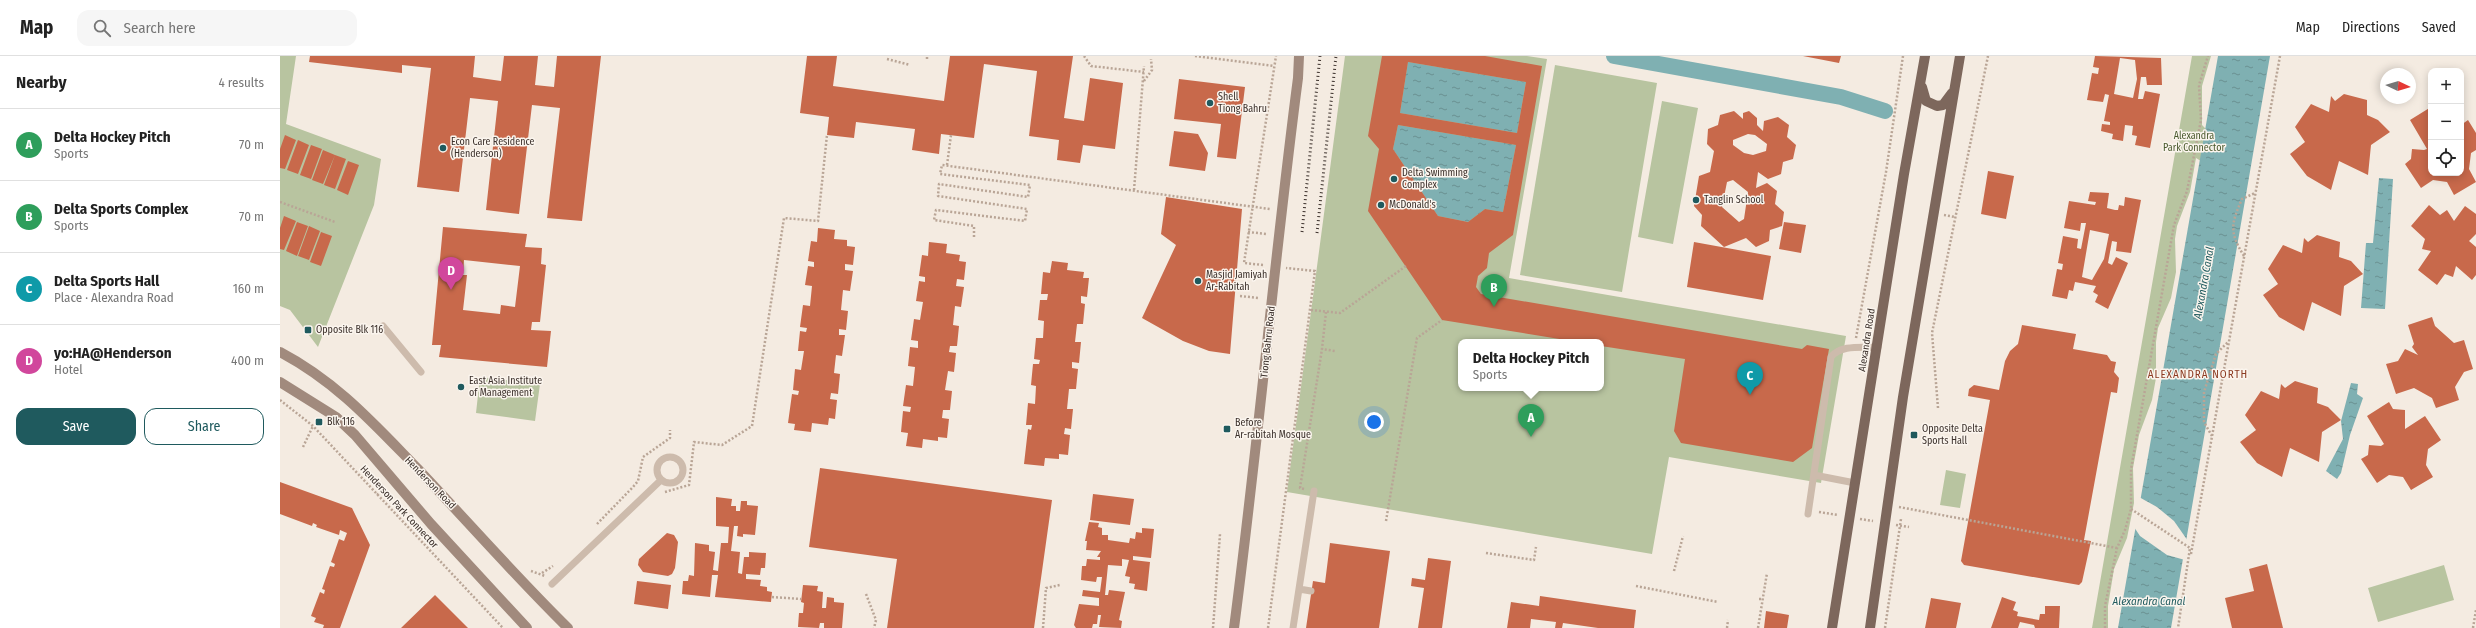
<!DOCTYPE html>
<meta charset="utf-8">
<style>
:root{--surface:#fff;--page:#f6f6f6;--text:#222;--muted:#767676;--line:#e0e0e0;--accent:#1f5a5e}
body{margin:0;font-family:"Fira Sans Condensed",sans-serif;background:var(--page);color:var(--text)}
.controls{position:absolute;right:12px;top:12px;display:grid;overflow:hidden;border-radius:8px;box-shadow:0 2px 10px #0003}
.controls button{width:36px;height:36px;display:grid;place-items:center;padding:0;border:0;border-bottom:1px solid var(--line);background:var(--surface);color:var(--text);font:20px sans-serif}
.compass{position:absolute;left:2100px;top:12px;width:36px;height:36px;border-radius:50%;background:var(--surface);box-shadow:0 2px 10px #0003;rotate:94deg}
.you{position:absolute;left:1094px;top:366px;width:14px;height:14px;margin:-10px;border:3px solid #fff;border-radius:50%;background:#1a73e8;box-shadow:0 0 0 6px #1a73e833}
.badge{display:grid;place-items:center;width:26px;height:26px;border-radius:50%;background:var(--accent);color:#fff;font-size:13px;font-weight:700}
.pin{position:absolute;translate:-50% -33px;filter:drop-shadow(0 1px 2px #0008)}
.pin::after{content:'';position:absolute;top:21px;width:14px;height:12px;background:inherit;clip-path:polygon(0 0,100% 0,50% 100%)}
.popup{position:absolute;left:1178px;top:283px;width:146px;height:52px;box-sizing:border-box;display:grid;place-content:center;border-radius:8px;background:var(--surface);filter:drop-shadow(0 1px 3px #0005);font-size:13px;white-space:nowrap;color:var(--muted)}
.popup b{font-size:15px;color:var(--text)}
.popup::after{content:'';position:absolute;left:50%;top:100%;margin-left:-8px;border:8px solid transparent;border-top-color:var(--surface)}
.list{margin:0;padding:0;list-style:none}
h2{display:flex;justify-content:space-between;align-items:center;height:52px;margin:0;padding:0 16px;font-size:17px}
h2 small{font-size:13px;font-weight:400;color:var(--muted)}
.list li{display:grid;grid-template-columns:26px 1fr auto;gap:12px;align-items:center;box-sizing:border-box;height:72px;padding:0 16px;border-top:1px solid var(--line)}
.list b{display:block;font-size:15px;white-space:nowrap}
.list p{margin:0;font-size:13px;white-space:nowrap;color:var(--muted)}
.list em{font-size:13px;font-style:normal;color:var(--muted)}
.actions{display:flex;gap:8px;padding:12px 16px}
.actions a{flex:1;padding:9px 0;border:1px solid var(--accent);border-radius:12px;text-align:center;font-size:14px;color:var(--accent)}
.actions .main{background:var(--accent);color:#fff}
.icon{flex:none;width:22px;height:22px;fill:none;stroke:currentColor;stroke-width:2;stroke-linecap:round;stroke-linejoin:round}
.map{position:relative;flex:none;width:2196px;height:572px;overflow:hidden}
header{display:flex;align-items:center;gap:24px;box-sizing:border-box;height:56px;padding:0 20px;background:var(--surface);border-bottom:1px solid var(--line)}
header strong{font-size:19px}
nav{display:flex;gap:22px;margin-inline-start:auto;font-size:14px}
.search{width:280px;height:36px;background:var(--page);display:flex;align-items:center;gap:10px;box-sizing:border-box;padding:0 14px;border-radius:12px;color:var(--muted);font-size:15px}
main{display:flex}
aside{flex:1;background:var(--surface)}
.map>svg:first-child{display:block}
.green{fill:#b8c4a0;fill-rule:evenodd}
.water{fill:url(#water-ripples)}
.pier{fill:#f4ebe1}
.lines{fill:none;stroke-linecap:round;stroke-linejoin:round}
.canal{stroke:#7fb0b2;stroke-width:16}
.building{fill:#c8694b;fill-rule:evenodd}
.path{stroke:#b9a596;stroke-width:2.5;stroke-dasharray:2 2;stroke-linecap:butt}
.lane{stroke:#cdbbac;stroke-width:7}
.secondary{stroke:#a18a7d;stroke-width:10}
.primary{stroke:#7d675c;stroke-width:10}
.rail{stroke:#3b302b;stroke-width:3;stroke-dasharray:1 3;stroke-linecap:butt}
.poi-dot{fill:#1f5a5e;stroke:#fbf5ee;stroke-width:1.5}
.labels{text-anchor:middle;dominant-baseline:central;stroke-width:3;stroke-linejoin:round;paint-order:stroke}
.poi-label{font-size:10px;fill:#3b302b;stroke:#fbf5ee;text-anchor:start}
.park-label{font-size:10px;fill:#4a5a2e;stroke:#fbf5ee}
.street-label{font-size:10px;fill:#3b302b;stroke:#fbf5ee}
.water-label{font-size:11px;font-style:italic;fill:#1f5a5e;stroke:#fbf5ee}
.neighbourhood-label{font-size:11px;letter-spacing:1px;fill:#8c3b22;stroke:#fbf5ee}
</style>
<header>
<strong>Map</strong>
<div class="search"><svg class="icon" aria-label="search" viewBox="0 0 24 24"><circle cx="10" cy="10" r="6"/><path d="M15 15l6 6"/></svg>Search here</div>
<nav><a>Map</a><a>Directions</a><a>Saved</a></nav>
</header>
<main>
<aside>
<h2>Nearby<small>4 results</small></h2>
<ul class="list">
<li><span class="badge" style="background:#2e9e5b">A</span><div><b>Delta Hockey Pitch</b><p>Sports</p></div><em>70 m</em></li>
<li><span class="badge" style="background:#2e9e5b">B</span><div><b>Delta Sports Complex</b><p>Sports</p></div><em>70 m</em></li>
<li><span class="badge" style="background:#0f9aa8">C</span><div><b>Delta Sports Hall</b><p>Place · Alexandra Road</p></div><em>160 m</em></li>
<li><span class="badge" style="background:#d1479c">D</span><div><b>yo:HA@Henderson</b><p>Hotel</p></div><em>400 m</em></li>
</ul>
<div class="actions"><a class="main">Save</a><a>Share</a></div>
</aside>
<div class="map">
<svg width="2196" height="572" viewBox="0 0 2196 572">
<defs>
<pattern id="water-ripples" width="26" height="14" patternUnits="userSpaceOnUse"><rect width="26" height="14" fill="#7fb0b2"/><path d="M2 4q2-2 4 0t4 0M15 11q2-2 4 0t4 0" fill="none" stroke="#699091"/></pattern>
</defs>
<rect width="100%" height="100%" fill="#f4ebe1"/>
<!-- green -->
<path class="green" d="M0,0H16L6,68L101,103L94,149L38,291L10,254L0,250Z
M1065,0H1247L1267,3L1229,222L1566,280L1541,427L1389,401L1372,498L1007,436ZM1181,286H1321V332H1181Z
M1912,0H1931L1922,30V69L1927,74L1921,105L1916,102L1910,136L1897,170L1895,183L1896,216L1891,242L1878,272L1876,286V322L1872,344L1859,379L1853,412L1854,447L1847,482L1834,513L1828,550V572H1812Z
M1275,9L1377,27L1342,236L1240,219Z
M1382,45L1418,52L1393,188L1358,181Z
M200,321L260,328L255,365L196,357Z
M1666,414L1686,418L1680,452L1660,449Z
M2164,509L2174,544L2098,566L2088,532Z"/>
<!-- water -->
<path class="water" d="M1938,0H1990L1891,572H1838Z
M1128,6L1246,26L1237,77L1120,57Z
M1118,69L1236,89L1223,156L1205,153L1188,166L1158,160L1113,93Z
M2099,122L2113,123L2105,253L2081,252L2086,187H2093Z
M2071,327L2078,328L2077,338L2083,342L2070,379L2061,417L2057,423L2046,415L2063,383L2061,365Z"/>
<!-- pier -->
<path class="pier" d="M1859,441L1877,451L1894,465L1908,485L1905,504L1887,499L1860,480L1854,471Z"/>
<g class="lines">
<!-- canal -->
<path class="canal" d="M1334,0L1561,41L1605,55"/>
</g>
<!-- building -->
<path class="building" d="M30,0H195L193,21L221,25L224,0H258L255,29L274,31L277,0H321L302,165L267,162L280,52L252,49L239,158L206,154L218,45L190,42L179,136L137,131L151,12L122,9V17L29,6Z
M527,0H557L553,30L664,45L670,0H793L784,62L804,65L810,22L843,27L835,93L803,89L800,107L777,104L779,84L749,80L757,15L704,8L694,82L661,78L659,98L632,94L635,73L576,66L574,82L547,79L549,61L520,57Z
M1102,0H1205L1262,10L1233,179L1209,197L1207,212L1198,220L1196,231L1201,238L1522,293L1527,289L1549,293L1532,392L1513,406L1401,387L1394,375L1405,303L1321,290V286H1298L1162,264L1088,155L1099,93L1088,80ZM1128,6L1246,26L1237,77L1120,57ZM1118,69L1236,89L1223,156L1205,153L1188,166L1158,160L1113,93Z
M1523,0H1561L1559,7Z
M1815,0L1881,2L1882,29H1867L1866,21H1861L1858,43H1863L1865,35L1880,38L1870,92L1855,89L1857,80L1852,79L1853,70L1845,69L1843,85L1832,83L1833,78L1821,75L1822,68L1830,69V66L1824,65L1829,39L1825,38L1823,46L1807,44L1812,17L1818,18L1819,12L1813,11ZM1840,2L1855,4L1857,23L1853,42L1834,38Z
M899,23L965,31L956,103L937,101L941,68L894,63Z
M2064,38L2087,44V59L2098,64L2110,76L2091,89L2088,119L2059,105L2051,134L2027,120L2010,98L2025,86L2015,71L2031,48L2049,56L2051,40L2055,45Z
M2151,51V117H2181V69L2188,64L2196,77V94L2191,97L2189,113L2196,126L2174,139L2167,126L2153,124L2141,132L2125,108L2131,103L2132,93L2144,94L2147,93L2130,64Z
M1454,55L1463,63V57L1469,55L1477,62V69L1483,75L1484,65L1498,61L1509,69L1507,81L1516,89L1513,103L1503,106L1501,118L1488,123L1478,116L1476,132L1487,127L1497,135L1495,148L1504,156L1502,170L1490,174L1489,185L1476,191L1466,182L1444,191L1421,170L1422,159L1414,150L1419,120L1430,116L1434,95L1427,88L1428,73L1438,69L1440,59ZM1468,78L1475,79L1487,88L1486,95L1473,99L1464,97L1453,89V84ZM1453,124L1468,136L1464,163L1459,166L1442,151L1447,126Z
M894,75L918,78L928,97L925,115L889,110Z
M5,79L16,84L5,113L0,112V93Z
M18,84L29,89L18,118L7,114Z
M31,89L42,93L31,123L20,119Z
M43,94L55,99L43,128L32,124Z
M55,99L66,103L55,133L44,129Z
M68,105L79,109L68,139L57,134Z
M1708,115L1734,120L1726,163L1701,158Z
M1810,136L1829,137L1827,152L1835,154H1838L1839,149L1844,150L1845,141L1861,144L1851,197L1836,195L1837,186L1832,185L1828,207L1832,209L1836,201L1848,207L1828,253L1815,246L1818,239L1813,236L1816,230L1795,226L1793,235L1789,234L1787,243L1772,240L1777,213L1782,214L1783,208L1778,207L1783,180L1798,183L1797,192L1801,193L1806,167H1801L1800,175L1784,172L1789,145L1815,149L1816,146L1808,145ZM1810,174L1829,178L1824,203L1812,224L1802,221Z
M886,141L962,153L950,298L929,295L903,285L862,262L896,189L881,178Z
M2149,149L2160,159L2167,154L2174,165L2185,150L2196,158V178L2189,185L2196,191V219L2192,224L2176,210L2173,221L2165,218L2157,229L2138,214L2151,195L2142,193L2145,183L2131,170Z
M4,160L16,165L4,194L0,193V172Z
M17,166L28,170L17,200L6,195Z
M1504,166L1526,169L1521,197L1499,193Z
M29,170L40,175L29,204L18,200Z
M163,171L247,178L245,191L262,192L261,208L266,209L260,266H252L251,274L271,275L267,311L159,301L161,289H152ZM184,204L240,210L235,251L221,249L220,258L183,254L187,219H183Z
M538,172L555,174L554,183L567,184V190L575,191L573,209L565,208V214L573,215L570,235L563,234L561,254L568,255L566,274L559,273V279H565L562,300L556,299L554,317L560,318L558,338L551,337L550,343L557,344L555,363L549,362L548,369L532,367L531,376L514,374L515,368L508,367L512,338L518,339L519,335L513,334L515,313L521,314L524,295H518L520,275L526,276L527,272L520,271L523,249L530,250L532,230L525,229L528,210L534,211V206L528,205L531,185L537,186Z
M41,176L52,180L41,210L30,206Z
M2037,179L2060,186L2059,201L2071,205L2083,218L2064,230L2061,260L2032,246L2024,275L1999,261L1983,239L1998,228L1988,213L2003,189L2022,197L2024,182L2028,186Z
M649,186L667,188L666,197L680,199L679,205L686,206L684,224L677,223L676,230L684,231L681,251L675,250L673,269L679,270L677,290H670L669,296L676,297L674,316L668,315L665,334L672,335L670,354H663L662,362L669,363L667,382L658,381V385L643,383L642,392L626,390L628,377L621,376L623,355L630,356L631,351L623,350L626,329L633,330L635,311L628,310L630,291L638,292V285L631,284L634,263L640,264L643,246L636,245L639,225L645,226V221L639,220L642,199L648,200Z
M1414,186L1491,200L1483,244L1407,231Z
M772,205L788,207L787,214L804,216L803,222H809L807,241L801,240V247L805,248L803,268H797L795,286H801L799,307L792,306V312L798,313L796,333H789L787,353H793L791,373L785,372L784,378L790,379L788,399L779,398V403L765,402L764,410L744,408L748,373L751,374L752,369H746L748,347L755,348L756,330L751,329L753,308H759L760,304L754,303L756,282H763L764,265L758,264L760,244H767L768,238H761L763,216L770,217Z
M2152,261L2155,270L2174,287L2184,284L2193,313L2184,316L2175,331L2179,344L2156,352L2152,342L2134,332L2116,338L2106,308L2118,305L2125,293L2138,299L2132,291L2134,288L2128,269Z
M1742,269L1796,278L1793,293L1827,299L1831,305L1836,306L1834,316L1839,322L1837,337L1831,336L1804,484L1811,485L1802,526L1799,529L1684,509L1681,505L1710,344L1688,340L1689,333L1694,329L1719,334L1725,305L1730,295L1738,288Z
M2015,325L2038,332L2037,347L2048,351L2061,364L2042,376L2039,406L2010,392L2002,421L1977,407L1960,386L1976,374L1965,359L1981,335L1999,343L2001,328L2005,332Z
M2109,346L2113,353L2125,354V373L2145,360L2161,384L2148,393L2146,409L2153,421L2131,434L2123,421L2109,419L2097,427L2081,403L2088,399L2089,389L2101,390L2104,388L2087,360Z
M540,412L772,444L754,572H607L617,503L529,491Z
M0,426L72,452L90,489L60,572H43L44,569L34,566L36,562L31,560L40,536L44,538L45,534L42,533L50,510L54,511L55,508L51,506L59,483L64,485L67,477L60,474L59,479L36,471L37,469L33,467L32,470L0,458Z
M813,438L854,443L850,469L810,464Z
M436,441L452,443L451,450H456V455H460L461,445H467V449L478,450L475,479L463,478V481L457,480L458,470H454L451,495L460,496L458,517L462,518L464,501H469V496L486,497L485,512H481L480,519L466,518V523L481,524L480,530L487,531V535L492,536L491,546L435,541L438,519H432L430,541L402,538L403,525H408L409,519L414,520L415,487L429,489V495L435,496L433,514L438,515L441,487H448L449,471L436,470Z
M809,466L819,467L818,471L822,472V479H828V484L849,487L850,482L855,483L856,476L862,477V472L874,473L871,502L853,500V504L870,506L867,535L854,533L855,528L849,527L850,521L845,520L849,504L842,503V510L828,509L825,539H828L829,534L845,536L839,564L842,565L841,572L819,571L821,559H818L817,568H813L812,572H796L794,569L799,548L819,550V542L802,540L803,534L820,536L822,521H817L816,526L801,524L802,510H806L807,503L820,504V501H817L821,495L806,494L807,485H805Z
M387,477L394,479L398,486L395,512L392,518L388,520L363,516L358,509L359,503Z
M1050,487L1110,495L1099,572H1026L1033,525L1045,527Z
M1148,502L1171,505L1162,572H1138L1144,532L1131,530L1132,522L1145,524Z
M1987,508L2003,572H1952L1945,542L1974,535L1969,513Z
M357,525L391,529L388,553L354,548Z
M523,529L538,530L537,535L543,536L542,552H546L547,541L554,542V546L564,547L562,572H544V567H540L539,572L518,571L519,557H523L524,547L521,546Z
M155,539L188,572H121Z
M1260,540L1356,554L1354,572H1318L1283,567L1282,572H1275L1276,566L1251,563L1250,572H1227L1231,546L1259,550Z
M1722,541L1736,546L1733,554L1738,556L1737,560L1759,564L1760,558H1765V550H1780L1779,572H1755L1754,569L1740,566L1738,572H1711Z
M1651,542L1681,547L1676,572H1645Z
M1486,555L1509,559L1507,572H1484Z"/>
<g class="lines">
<!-- path -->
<path class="path" d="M804,0L811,10L864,16
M915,0L994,10
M607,3L630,9
M647,3V0
M864,25L872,14L871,3
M667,109L671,79
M854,134L864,10
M0,146L55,166
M1664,159L1675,161
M968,176L987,178
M694,181V170L654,164L656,154L745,165L747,153L658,140L659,128L748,141L750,129L660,118L662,109L990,153
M1964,200C1949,176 1951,168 1962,143L1975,137
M983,209L964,207L996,0
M960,240L979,242
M1031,254L1060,257L1126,210
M1046,256L1042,293L1055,295
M1576,282L1606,116L1623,0
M0,344L33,370L223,572
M1658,352L1652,277L1708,0
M1932,380L1924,366V336L1936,298L1948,286
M23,391L33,370
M1024,433L1020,432L1042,293
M385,436L409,429L414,386L442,389L472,370L504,162L538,165L547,79
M97,439L104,433
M1619,451L1837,492
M1851,453L1910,492L1898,572
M1539,456L1558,459
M1580,463L1593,465
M1106,465L1137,282L1162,264
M317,468L353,431L358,425L363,401L390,382V374
M1616,469L1629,471
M1206,497L1254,504L1256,491
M1911,498L2000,0
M251,515L265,520
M1394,515L1403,480
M262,517L273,510
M1356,530L1438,546
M586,538L596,564L594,572
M492,541L521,543
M1479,543H1483
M763,572L766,532L780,529
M933,572L940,478
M988,572L1035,215L1006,212
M1447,572L1448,564
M1478,572L1487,517
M1605,572L1621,463
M1825,572V550L1837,492L1845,474L1851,453V413L1894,169L1907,135L1921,64L1919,29L1928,0
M2193,572L2196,554"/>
<!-- lane -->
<path class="lane" d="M103,270L141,316
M377 414a13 13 0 1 1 26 0a13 13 0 1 1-26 0Z
M1534,419L1575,427
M1528,458L1551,301C1561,288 1583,292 1598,291
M272,528L381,424
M1019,533L1031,535
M1013,572L1034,435"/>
<!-- secondary -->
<path class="secondary" d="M0,296C57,326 94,368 138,413C188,466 236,521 288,572
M0,326L56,361L75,379L151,468L247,572
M954,572C978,389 994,205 1018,22L1019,0"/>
<!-- primary -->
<path class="primary" d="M1642,31L1646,45L1657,50L1663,49L1672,37
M1552,572L1624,118L1645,0
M1590,572L1623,341L1680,0"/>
<!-- rail -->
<path class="rail" d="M1022,176L1040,0
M1037,177L1056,0"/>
</g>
<!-- markers -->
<g class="poi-dot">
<circle cx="930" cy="47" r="4"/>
<circle cx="163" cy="92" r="4"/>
<circle cx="1114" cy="123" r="4"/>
<circle cx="1416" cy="144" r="4"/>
<circle cx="1101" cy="149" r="4"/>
<circle cx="918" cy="225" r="4"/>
<rect x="24" y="270" width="8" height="8" rx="2"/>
<circle cx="181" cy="331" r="4"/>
<rect x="35" y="362" width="8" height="8" rx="2"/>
<rect x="943" y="369" width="8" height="8" rx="2"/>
<rect x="1630" y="375" width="8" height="8" rx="2"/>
</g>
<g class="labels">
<!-- poi labels -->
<g class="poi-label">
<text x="938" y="41">Shell<tspan x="938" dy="12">Tiong Bahru</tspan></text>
<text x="171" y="86">Econ Care Residence<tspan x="171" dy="12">(Henderson)</tspan></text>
<text x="1122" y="117">Delta Swimming<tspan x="1122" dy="12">Complex</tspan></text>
<text x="1424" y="144">Tanglin School</text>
<text x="1109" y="149">McDonald's</text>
<text x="926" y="219">Masjid Jamiyah<tspan x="926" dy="12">Ar-Rabitah</tspan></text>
<text x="36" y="274">Opposite Blk 116</text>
<text x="189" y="325">East Asia Institute<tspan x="189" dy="12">of Management</tspan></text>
<text x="47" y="366">Blk 116</text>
<text x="955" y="367">Before<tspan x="955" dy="12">Ar-rabitah Mosque</tspan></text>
<text x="1642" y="373">Opposite Delta<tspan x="1642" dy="12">Sports Hall</tspan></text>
</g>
<!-- park labels -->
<g class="park-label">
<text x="1914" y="80">Alexandra<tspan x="1914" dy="12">Park Connector</tspan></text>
</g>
<!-- street labels -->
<g class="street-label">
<text transform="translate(1587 284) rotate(-81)">Alexandra Road</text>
<text transform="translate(988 286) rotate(-84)">Tiong Bahru Road</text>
<text transform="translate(150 427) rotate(46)">Henderson Road</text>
<text transform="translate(119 451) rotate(47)">Henderson Park Connector</text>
</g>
<!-- water labels -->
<g class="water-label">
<text transform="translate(1924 227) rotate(-80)">Alexandra Canal</text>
<text x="1869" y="545">Alexandra Canal</text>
</g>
<!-- neighbourhood labels -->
<g class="neighbourhood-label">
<text x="1918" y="318">ALEXANDRA NORTH</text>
</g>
</g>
</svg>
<div class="controls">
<button>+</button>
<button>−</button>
<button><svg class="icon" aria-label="locate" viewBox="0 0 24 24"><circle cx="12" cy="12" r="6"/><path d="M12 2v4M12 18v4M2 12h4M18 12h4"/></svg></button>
</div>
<svg class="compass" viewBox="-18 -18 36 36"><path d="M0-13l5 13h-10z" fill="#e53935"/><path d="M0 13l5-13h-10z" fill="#767676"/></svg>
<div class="you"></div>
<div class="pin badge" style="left:1251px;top:381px;background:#2e9e5b">A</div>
<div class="popup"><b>Delta Hockey Pitch</b>Sports</div>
<div class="pin badge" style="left:1214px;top:251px;background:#2e9e5b">B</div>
<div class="pin badge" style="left:1470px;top:339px;background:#0f9aa8">C</div>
<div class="pin badge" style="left:171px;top:234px;background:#d1479c">D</div>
</div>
</main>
